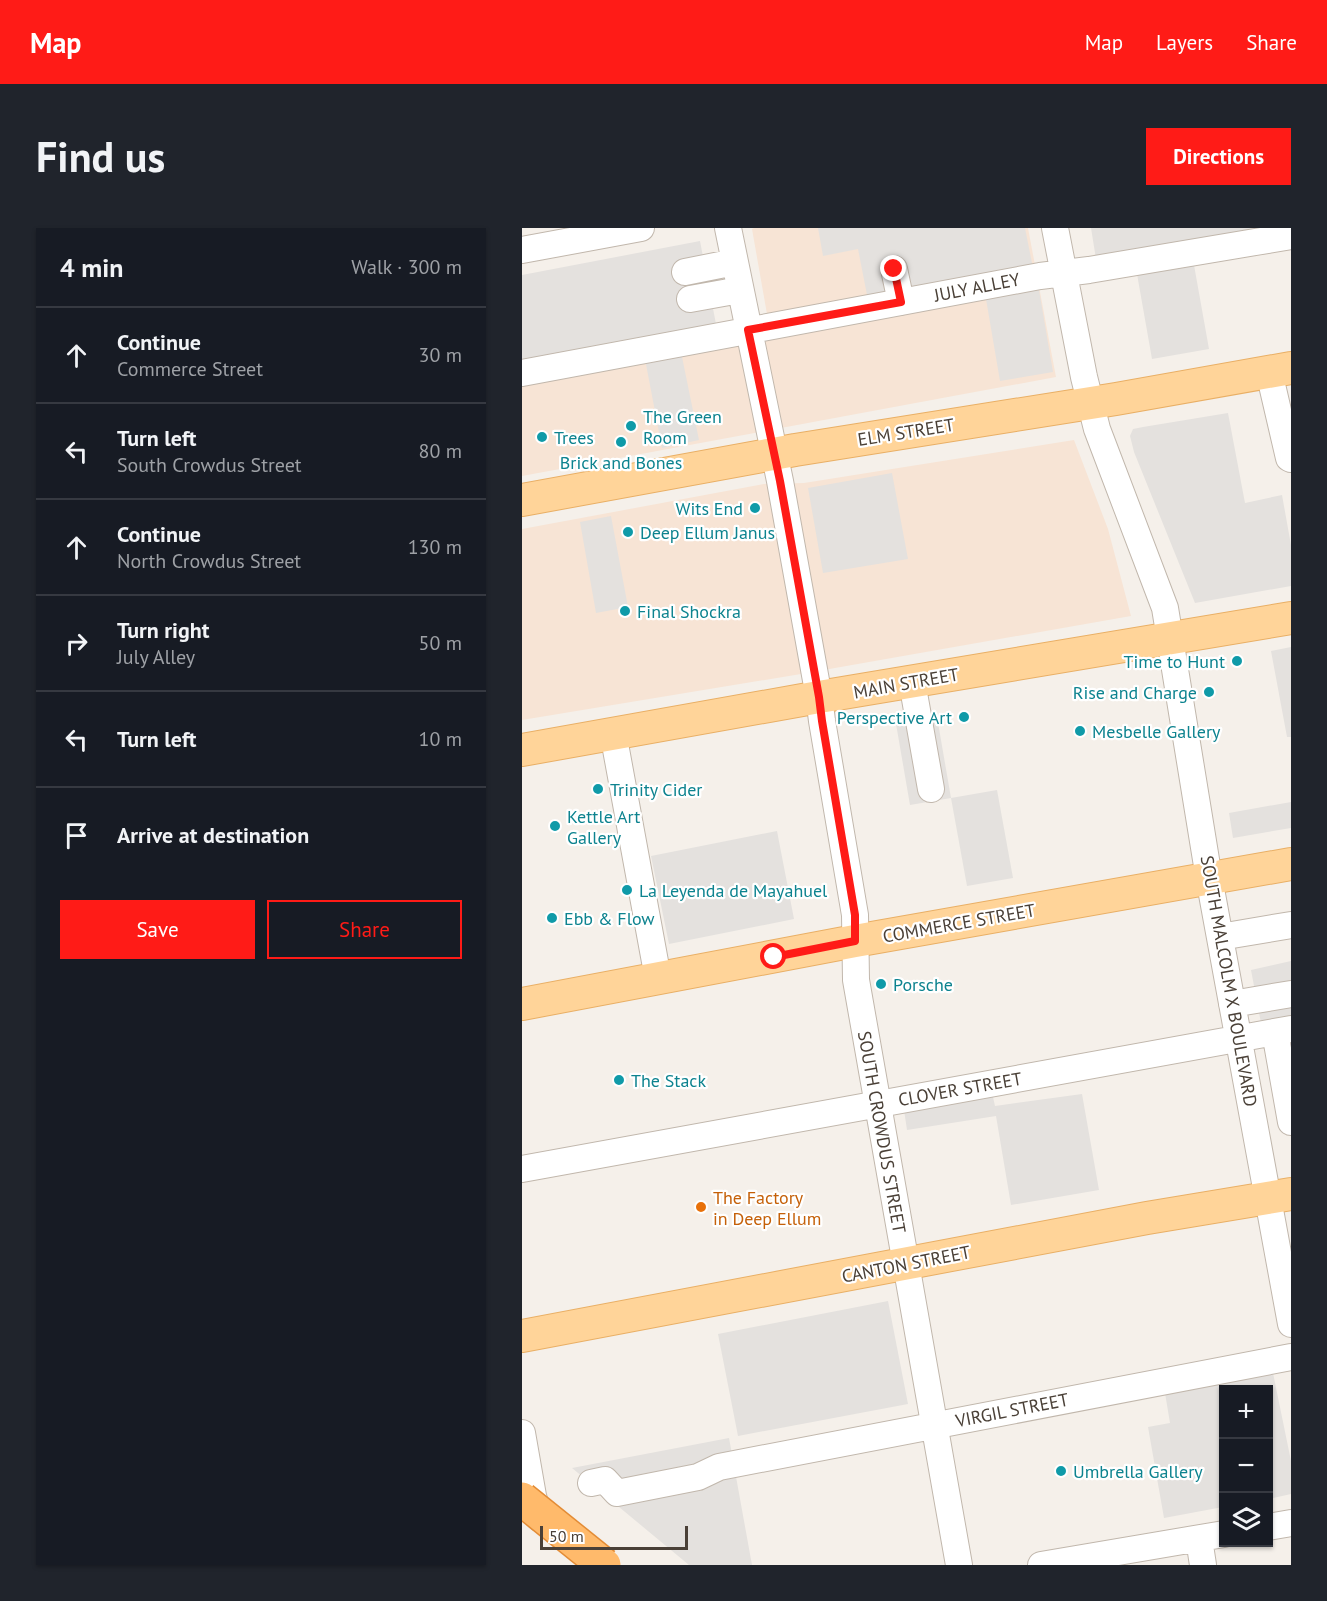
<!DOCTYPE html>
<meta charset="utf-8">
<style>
:root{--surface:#171b24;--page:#20242c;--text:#f1f3f6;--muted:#9ea1a6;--line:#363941;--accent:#ff1b17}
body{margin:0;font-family:"PT Sans",sans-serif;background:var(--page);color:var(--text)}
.controls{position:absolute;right:18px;bottom:18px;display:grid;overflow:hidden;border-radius:0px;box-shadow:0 2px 4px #0004}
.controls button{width:54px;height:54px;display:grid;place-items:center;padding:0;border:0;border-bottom:2px solid var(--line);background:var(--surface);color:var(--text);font:30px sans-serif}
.scale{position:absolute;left:18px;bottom:15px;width:148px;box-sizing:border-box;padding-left:6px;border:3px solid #4a4037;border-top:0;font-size:16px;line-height:21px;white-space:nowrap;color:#4a4037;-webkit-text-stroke:4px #fff;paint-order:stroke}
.stop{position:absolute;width:18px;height:18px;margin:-14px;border:4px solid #ff1b17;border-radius:50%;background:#fff}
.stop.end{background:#ff1b17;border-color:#fff;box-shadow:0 2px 6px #0008}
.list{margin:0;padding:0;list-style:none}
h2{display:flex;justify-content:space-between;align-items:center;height:78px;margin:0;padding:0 24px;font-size:26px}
h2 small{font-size:20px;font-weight:400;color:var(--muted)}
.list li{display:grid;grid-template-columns:39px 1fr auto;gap:18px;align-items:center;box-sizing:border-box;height:96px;padding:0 24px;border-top:2px solid var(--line)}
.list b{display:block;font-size:22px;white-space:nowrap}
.list p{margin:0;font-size:20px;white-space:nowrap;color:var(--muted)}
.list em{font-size:20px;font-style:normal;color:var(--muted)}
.actions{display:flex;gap:12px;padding:18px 24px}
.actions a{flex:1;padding:14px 0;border:2px solid var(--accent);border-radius:0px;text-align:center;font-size:21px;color:var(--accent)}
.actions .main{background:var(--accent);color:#fff}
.icon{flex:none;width:33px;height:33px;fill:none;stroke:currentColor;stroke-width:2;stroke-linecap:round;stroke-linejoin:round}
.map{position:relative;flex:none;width:769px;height:1337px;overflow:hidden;border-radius:0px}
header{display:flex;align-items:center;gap:36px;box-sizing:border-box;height:84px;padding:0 30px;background:var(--accent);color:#fff}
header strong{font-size:28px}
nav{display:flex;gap:33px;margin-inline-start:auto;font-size:21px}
.intro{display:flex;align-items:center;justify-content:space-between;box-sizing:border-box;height:144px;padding:0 36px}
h1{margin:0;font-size:42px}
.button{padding:15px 27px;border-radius:0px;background:var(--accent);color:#fff;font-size:21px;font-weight:700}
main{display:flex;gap:36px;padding:0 36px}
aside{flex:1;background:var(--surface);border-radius:0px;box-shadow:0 2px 4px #0004}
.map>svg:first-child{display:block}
.commercial{fill:#f7e4d5}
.parking{fill:#e4e1de}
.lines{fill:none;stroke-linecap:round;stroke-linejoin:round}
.minor-casing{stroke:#c1b7ac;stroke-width:28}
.major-casing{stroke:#e9af65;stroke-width:34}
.minor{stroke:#fff;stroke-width:26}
.major{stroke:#ffd499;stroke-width:32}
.highway-bridge-casing{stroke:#e38c36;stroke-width:36;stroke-linecap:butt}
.highway-bridge{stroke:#ffba6b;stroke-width:33}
.route{stroke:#ff1b17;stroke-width:8}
.culture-dot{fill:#0f9aa8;stroke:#fff;stroke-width:2}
.food-dot{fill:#e8710a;stroke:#fff;stroke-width:2}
.labels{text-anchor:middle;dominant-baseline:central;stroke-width:4.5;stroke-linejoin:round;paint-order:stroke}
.street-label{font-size:18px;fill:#4a4037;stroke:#fff}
.culture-label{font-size:18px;fill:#0d838f;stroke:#fff;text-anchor:start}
.food-label{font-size:18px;fill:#c56008;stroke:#fff;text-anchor:start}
</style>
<header>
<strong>Map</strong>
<nav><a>Map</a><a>Layers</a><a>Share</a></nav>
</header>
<div class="intro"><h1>Find us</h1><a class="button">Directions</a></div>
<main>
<aside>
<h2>4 min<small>Walk · 300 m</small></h2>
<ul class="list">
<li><svg class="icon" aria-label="ahead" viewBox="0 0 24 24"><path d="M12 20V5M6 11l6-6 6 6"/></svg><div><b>Continue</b><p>Commerce Street</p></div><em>30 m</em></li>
<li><svg class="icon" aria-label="left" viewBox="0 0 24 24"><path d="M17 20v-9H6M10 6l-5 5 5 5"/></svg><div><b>Turn left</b><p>South Crowdus Street</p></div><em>80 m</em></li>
<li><svg class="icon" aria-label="ahead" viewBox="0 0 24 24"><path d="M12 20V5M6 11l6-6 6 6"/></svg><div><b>Continue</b><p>North Crowdus Street</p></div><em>130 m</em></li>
<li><svg class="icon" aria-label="right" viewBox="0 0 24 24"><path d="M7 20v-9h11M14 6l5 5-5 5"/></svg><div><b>Turn right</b><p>July Alley</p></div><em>50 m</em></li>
<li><svg class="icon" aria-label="left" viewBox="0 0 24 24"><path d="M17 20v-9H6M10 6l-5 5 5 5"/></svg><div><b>Turn left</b></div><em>10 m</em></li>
<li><svg class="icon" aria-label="arrive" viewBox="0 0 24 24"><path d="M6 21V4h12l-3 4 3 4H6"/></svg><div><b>Arrive at destination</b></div></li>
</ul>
<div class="actions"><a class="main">Save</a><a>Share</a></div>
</aside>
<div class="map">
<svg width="769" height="1337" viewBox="0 0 769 1337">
<rect width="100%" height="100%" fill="#f5f0ea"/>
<!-- commercial -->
<path class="commercial" d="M232,0H506L534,149L0,248V154L248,103L230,1Z
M552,212L586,301L609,388L279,446L0,492V301L242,256L282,255Z"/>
<!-- parking -->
<path class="parking" d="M296,0H503L511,40L346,72L336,21L301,28Z
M569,0H760L574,31Z
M178,13L194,96L0,134V47Z
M672,37L687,121L630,131L615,46Z
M517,62L531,144L478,153L464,71Z
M159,124L177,212L140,220L123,131Z
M706,185L723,275L760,267L769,317V358L673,375L612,224L608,208L611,201L621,199Z
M370,245L386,331L301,345L286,260Z
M89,288L106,379L74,385L58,294Z
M769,419V509H765L749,423Z
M414,483L429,570L475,562L491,650L445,658L429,570L388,577L373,490Z
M769,574V600L711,610L707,585Z
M255,603L272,691L147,716L129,628Z
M769,733V789L739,795L729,742Z
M560,866L577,962L489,977L474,888L385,902L382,882L471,869L473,878Z
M366,1073L386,1176L216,1208L196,1106Z
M751,1145L769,1233V1266L747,1271L746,1162H702L701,1279L642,1290L626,1199L648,1195L643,1165Z
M207,1210L230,1337H167L50,1240Z"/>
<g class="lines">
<!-- minor casing -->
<g class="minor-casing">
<path id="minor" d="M206,0L258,253L297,469L300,493L333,687L334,752L437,1337
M533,0L562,149L575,201L643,380L687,650L769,1096
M0,22L119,0
M372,41L379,74
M163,44L213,34
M168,71L218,62
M747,144L767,230L769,231
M0,145L518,48L567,42L769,8
M390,454L409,561
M91,505L136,750
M698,709L769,697
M710,776L769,766
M753,804L769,894
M0,941L769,801
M0,1205L11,1268L17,1290
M69,1255L83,1252L95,1265L176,1249L197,1239L769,1129
M746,1299L769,1295
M677,1311L681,1337
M519,1337L702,1306"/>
</g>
<!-- major casing -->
<g class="major-casing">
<path id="major" d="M0,272L273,222L594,171L769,140
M0,522L297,469L769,390
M0,776L333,713L769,636
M0,1108L625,990L769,966"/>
</g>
<!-- minor -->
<use href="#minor" class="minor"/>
<!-- major -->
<use href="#major" class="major"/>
<!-- highway-bridge casing -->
<g class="highway-bridge-casing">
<path id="highway-bridge" d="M0,1271L82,1337"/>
</g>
<!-- highway-bridge -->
<use href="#highway-bridge" class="highway-bridge"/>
</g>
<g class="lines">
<!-- route -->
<path class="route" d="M252,729L333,713V687L300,493L297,469L258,253L226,102L379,74L372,41"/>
</g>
<!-- markers -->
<g class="culture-dot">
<circle cx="109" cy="198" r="6"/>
<circle cx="20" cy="209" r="6"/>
<circle cx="99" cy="214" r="6"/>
<circle cx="233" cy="280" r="6"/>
<circle cx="106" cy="304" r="6"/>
<circle cx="103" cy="383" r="6"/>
<circle cx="715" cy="433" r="6"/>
<circle cx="687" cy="464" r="6"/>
<circle cx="442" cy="489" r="6"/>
<circle cx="558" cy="503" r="6"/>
<circle cx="76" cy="561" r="6"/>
<circle cx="33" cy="598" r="6"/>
<circle cx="105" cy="662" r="6"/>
<circle cx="30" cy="690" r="6"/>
<circle cx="359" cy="756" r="6"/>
<circle cx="97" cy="852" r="6"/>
<circle cx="539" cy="1243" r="6"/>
</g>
<circle class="food-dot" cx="179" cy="979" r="6"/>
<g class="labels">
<!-- street labels -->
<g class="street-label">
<text transform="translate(455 59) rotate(-11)">JULY ALLEY</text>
<text transform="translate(384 204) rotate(-9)">ELM STREET</text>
<text transform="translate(384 455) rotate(-10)">MAIN STREET</text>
<text transform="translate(437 695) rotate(-10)">COMMERCE STREET</text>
<text transform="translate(707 753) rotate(80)">SOUTH MALCOLM X BOULEVARD</text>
<text transform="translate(438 861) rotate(-10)">CLOVER STREET</text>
<text transform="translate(360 904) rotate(80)">SOUTH CROWDUS STREET</text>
<text transform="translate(384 1036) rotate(-11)">CANTON STREET</text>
<text transform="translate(490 1182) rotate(-11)">VIRGIL STREET</text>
</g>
<!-- culture labels -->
<g class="culture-label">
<text x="121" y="188">The Green<tspan x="121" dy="21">Room</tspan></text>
<text x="32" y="209">Trees</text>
<text x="99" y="234" text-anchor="middle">Brick and Bones</text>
<text x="221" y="280" text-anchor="end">Wits End</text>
<text x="118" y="304">Deep Ellum Janus</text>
<text x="115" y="383">Final Shockra</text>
<text x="703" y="433" text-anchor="end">Time to Hunt</text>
<text x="675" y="464" text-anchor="end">Rise and Charge</text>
<text x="430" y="489" text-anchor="end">Perspective Art</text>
<text x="570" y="503">Mesbelle Gallery</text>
<text x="88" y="561">Trinity Cider</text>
<text x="45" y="588">Kettle Art<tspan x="45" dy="21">Gallery</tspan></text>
<text x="117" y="662">La Leyenda de Mayahuel</text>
<text x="42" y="690">Ebb &amp; Flow</text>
<text x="371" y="756">Porsche</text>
<text x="109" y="852">The Stack</text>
<text x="551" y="1243">Umbrella Gallery</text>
</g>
<!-- food labels -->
<g class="food-label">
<text x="191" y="969">The Factory<tspan x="191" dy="21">in Deep Ellum</tspan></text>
</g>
</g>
</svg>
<div class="controls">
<button>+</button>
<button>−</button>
<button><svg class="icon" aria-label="layers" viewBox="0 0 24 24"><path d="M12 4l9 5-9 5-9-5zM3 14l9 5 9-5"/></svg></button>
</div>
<div class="scale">50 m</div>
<div class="stop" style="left:252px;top:729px"></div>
<div class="stop end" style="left:372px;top:41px"></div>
</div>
</main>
